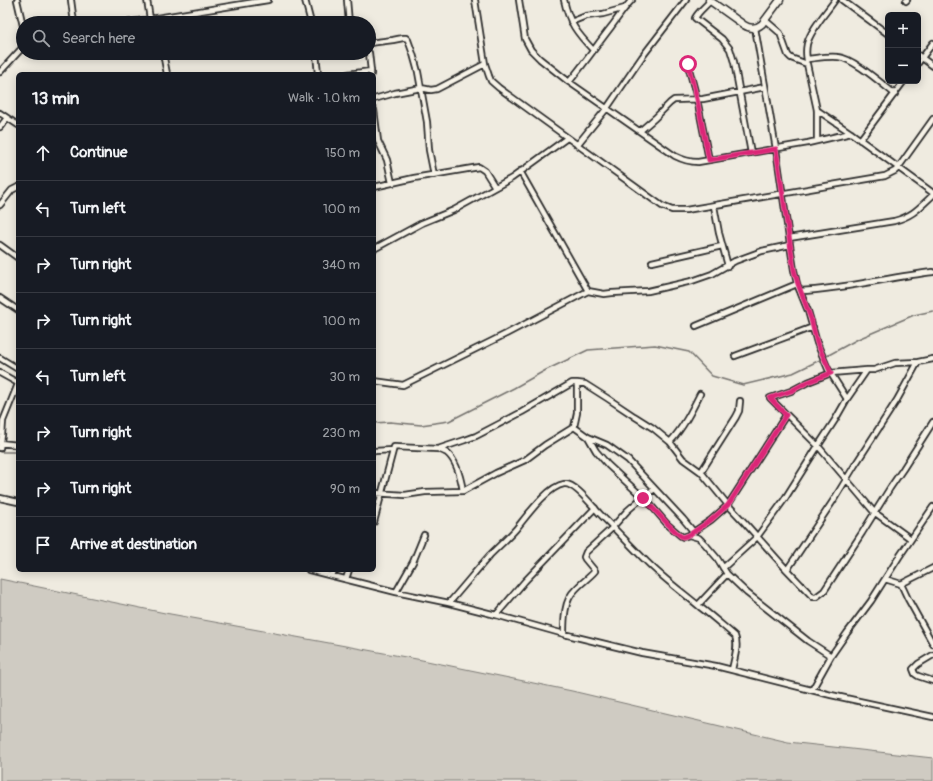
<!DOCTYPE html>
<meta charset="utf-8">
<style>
:root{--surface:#171b24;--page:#20242c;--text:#f1f3f6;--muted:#9ea1a6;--line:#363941}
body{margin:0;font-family:Pangolin,sans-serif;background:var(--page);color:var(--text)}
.controls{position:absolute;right:12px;top:12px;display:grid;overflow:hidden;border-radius:6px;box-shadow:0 2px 10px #0003}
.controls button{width:36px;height:36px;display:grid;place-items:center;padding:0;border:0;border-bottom:1px solid var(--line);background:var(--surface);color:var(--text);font:20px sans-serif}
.stop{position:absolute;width:12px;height:12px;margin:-9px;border:3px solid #db2777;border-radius:50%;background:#fff}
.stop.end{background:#db2777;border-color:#fff;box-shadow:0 1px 4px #0008}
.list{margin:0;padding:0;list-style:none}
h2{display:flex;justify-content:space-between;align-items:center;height:52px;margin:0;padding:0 16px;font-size:17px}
h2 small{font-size:13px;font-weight:400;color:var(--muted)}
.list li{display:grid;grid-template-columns:26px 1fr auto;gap:12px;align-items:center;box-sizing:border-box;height:56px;padding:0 16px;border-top:1px solid var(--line)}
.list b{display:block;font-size:15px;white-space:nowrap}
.list em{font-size:13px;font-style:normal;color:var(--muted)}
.icon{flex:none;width:22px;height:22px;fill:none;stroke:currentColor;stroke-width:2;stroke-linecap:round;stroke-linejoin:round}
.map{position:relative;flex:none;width:933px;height:781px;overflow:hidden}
.search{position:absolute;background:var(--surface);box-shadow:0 2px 10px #0003;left:16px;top:16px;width:360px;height:44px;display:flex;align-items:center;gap:10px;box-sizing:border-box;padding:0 14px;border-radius:22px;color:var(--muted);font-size:15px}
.panel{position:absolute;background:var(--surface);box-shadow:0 2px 10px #0003;left:16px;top:72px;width:360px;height:500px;border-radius:6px}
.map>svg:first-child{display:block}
.green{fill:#cfcbc2;stroke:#7d7b76}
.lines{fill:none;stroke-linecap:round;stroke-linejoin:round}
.stream{stroke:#74726e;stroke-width:1.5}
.street-casing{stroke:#2b2b2b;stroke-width:8}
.secondary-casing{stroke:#2b2b2b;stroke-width:9}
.street{stroke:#f7f3e8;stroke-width:4.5}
.secondary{stroke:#f7f3e8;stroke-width:6}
.route{stroke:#db2777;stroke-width:5}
</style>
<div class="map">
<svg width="933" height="781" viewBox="0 0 933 781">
<rect width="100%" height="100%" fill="#efebe0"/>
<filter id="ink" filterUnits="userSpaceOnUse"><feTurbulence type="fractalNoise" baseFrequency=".025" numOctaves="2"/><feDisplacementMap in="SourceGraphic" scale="8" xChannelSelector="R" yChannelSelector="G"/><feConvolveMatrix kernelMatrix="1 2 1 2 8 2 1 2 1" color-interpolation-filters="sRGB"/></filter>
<g filter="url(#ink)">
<!-- green -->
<path class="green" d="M0,579L165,613L422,660L572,691L788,742L933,758V781H0Z"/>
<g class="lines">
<!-- stream -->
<path class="stream" d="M825,357L858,339L914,315L933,311
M374,423L390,422L421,425L449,421L514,388L546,370L588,350L655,345L689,352L712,376L743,385L793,373L822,359
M0,452H18"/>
<!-- street casing -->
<g class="street-casing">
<path id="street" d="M17,0L23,26
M71,0L74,23
M147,0L150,19
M305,0L311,23
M347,0L349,23
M475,0L485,64L489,76L491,81L499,88L662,206L672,210H686L885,176L895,171L898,168L933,119
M519,0L525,39L531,50L540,59L569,82L675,156C683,160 689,162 698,162L808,143L851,133
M564,0C569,23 577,33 593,50
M842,0L888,34
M710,1C705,7 699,11 695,18L722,39L730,49L734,62L751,153
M906,1L907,0
M765,20L780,33L788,55L791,58L807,64L817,110V141
M571,22L586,16L603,14L625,8
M126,23L268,0
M755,28L776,149L790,245L794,270L797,284L808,311L817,343L828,369L847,399
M369,43L393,40L403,38H406L408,40L413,54L418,72L427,122L429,150L434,175
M163,53L167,74
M316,53L318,74
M369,53L371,71
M918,55L933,66
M807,59C817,58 827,56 838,57C853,58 882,84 895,94
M807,60C806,55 806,49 807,44C811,29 826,13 835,0
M918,63L933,43
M688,65L697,99L709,160
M0,72L23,47
M348,74L371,71V74
M569,82C584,64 597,45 611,27C618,18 624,8 632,0
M374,99L395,93L421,88L431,90L437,89L485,64
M374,110L378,141L387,160L392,183
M817,110L851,133L933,193
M0,113L18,125
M0,127L7,118
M640,131L655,118L670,103L674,100L703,99L765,87
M860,140L904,81
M577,145L607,108L642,57L686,0
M520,171L588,291
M374,187L414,178L479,167L485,171L495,187
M0,205L12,190L18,187
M714,206L719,233L728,266
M789,238L894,221C913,216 919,208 933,195
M0,245L18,258
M374,249L422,223L454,210L512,178L567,138
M652,262L722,246
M800,291C845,289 889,277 933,272
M0,298L18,310
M696,326L797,284
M735,356L813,327
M0,358L18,369
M867,370L831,373L808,382L791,391L770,398L818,446L874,512L911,539
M0,373L18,383
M374,381L403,385L506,334L588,291L604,294L612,293L648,291L692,281L712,274L735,261L762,251L790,245
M574,427L588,437L607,445L628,460L683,519L693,531
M588,437L596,451L608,465L649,503L667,524L681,536L683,537L689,535L711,520L728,505L786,415
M670,442C683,428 692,410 700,394
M0,443L18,445
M0,448L2,435L3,421L18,384
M438,449C441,450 444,451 447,453C457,461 461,479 463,491
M374,451L393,450
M701,472L736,417L739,411L740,401
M374,493L405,495L425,492L463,491L496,473L525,460L545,445L574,427L577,413V383
M0,498L18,502
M374,522L394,447L438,449L465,440L476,436L522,412L572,383H577L585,384L607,398L634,416L653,428L670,442L683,459L701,472L728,505L745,523L787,570L810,594L813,597H816L824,591L862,533L890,488L903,469L933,422
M689,535L699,538L705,544L717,558L727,574L747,593L808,641L831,656
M723,568L757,537L784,500L818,446L835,420L847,399L867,370H874L895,363L918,362
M309,570L396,592L449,603L496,615L564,634L642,653L716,666L831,695L933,717
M787,570L833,501L855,465L897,400L918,362L933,359
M332,576L334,570
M346,579L349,570
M885,579L901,584L933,568
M901,584L908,599L933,644
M396,592L413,562L424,535
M449,603C463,587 476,571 490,555C499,546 508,538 516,529C526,517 548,486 564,484C575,482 593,507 600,514C616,530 631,546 647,562C663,578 682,592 700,607C712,616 723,626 735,636C739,646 734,659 732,670
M698,605L727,574
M496,615L525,581L595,508
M564,634C564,620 564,600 575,590C581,583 589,578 595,571L585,559L584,557L586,552L610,530L627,511L643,497L655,489
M933,655L918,664L913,669L915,674L918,676L933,681
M812,690L831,656L847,633L871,601L899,557L933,507"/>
</g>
<!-- secondary casing -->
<g class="secondary-casing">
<path id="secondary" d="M709,0L744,25C750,29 756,29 762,24L780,0"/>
</g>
<!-- street -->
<use href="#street" class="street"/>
<!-- secondary -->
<use href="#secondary" class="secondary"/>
</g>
</g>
<g class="lines" filter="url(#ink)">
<!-- route -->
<path class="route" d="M643,498C649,503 678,537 683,537C685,537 688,535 689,535L711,520L728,505L786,415L770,398L791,391L808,382L831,373L817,343L811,319L798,284L794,270L776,149L709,160L697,99L688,64"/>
</g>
</svg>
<div class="controls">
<button>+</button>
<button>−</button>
</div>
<div class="stop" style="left:688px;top:64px"></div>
<div class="stop end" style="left:643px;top:498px"></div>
<div class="search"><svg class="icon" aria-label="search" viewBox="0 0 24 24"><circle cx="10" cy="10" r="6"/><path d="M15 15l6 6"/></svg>Search here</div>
<section class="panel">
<h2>13 min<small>Walk · 1.0 km</small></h2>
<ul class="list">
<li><svg class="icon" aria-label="ahead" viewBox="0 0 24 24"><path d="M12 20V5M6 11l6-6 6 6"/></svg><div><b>Continue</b></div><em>150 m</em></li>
<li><svg class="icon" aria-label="left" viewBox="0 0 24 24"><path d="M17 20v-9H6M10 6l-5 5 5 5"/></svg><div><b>Turn left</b></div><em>100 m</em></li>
<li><svg class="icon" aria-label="right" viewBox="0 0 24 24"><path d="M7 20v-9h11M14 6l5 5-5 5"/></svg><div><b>Turn right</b></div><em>340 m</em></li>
<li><svg class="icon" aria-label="right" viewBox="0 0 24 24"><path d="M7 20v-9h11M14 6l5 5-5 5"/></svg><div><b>Turn right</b></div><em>100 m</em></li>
<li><svg class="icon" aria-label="left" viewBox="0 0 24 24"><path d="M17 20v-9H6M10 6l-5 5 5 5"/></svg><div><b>Turn left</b></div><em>30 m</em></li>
<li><svg class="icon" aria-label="right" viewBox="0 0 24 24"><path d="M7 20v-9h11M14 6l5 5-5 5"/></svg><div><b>Turn right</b></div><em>230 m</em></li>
<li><svg class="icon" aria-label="right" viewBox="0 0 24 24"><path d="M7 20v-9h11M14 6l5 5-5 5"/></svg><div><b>Turn right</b></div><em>90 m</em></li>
<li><svg class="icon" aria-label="arrive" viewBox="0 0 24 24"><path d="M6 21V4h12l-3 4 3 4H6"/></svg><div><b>Arrive at destination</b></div></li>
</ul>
</section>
</div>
